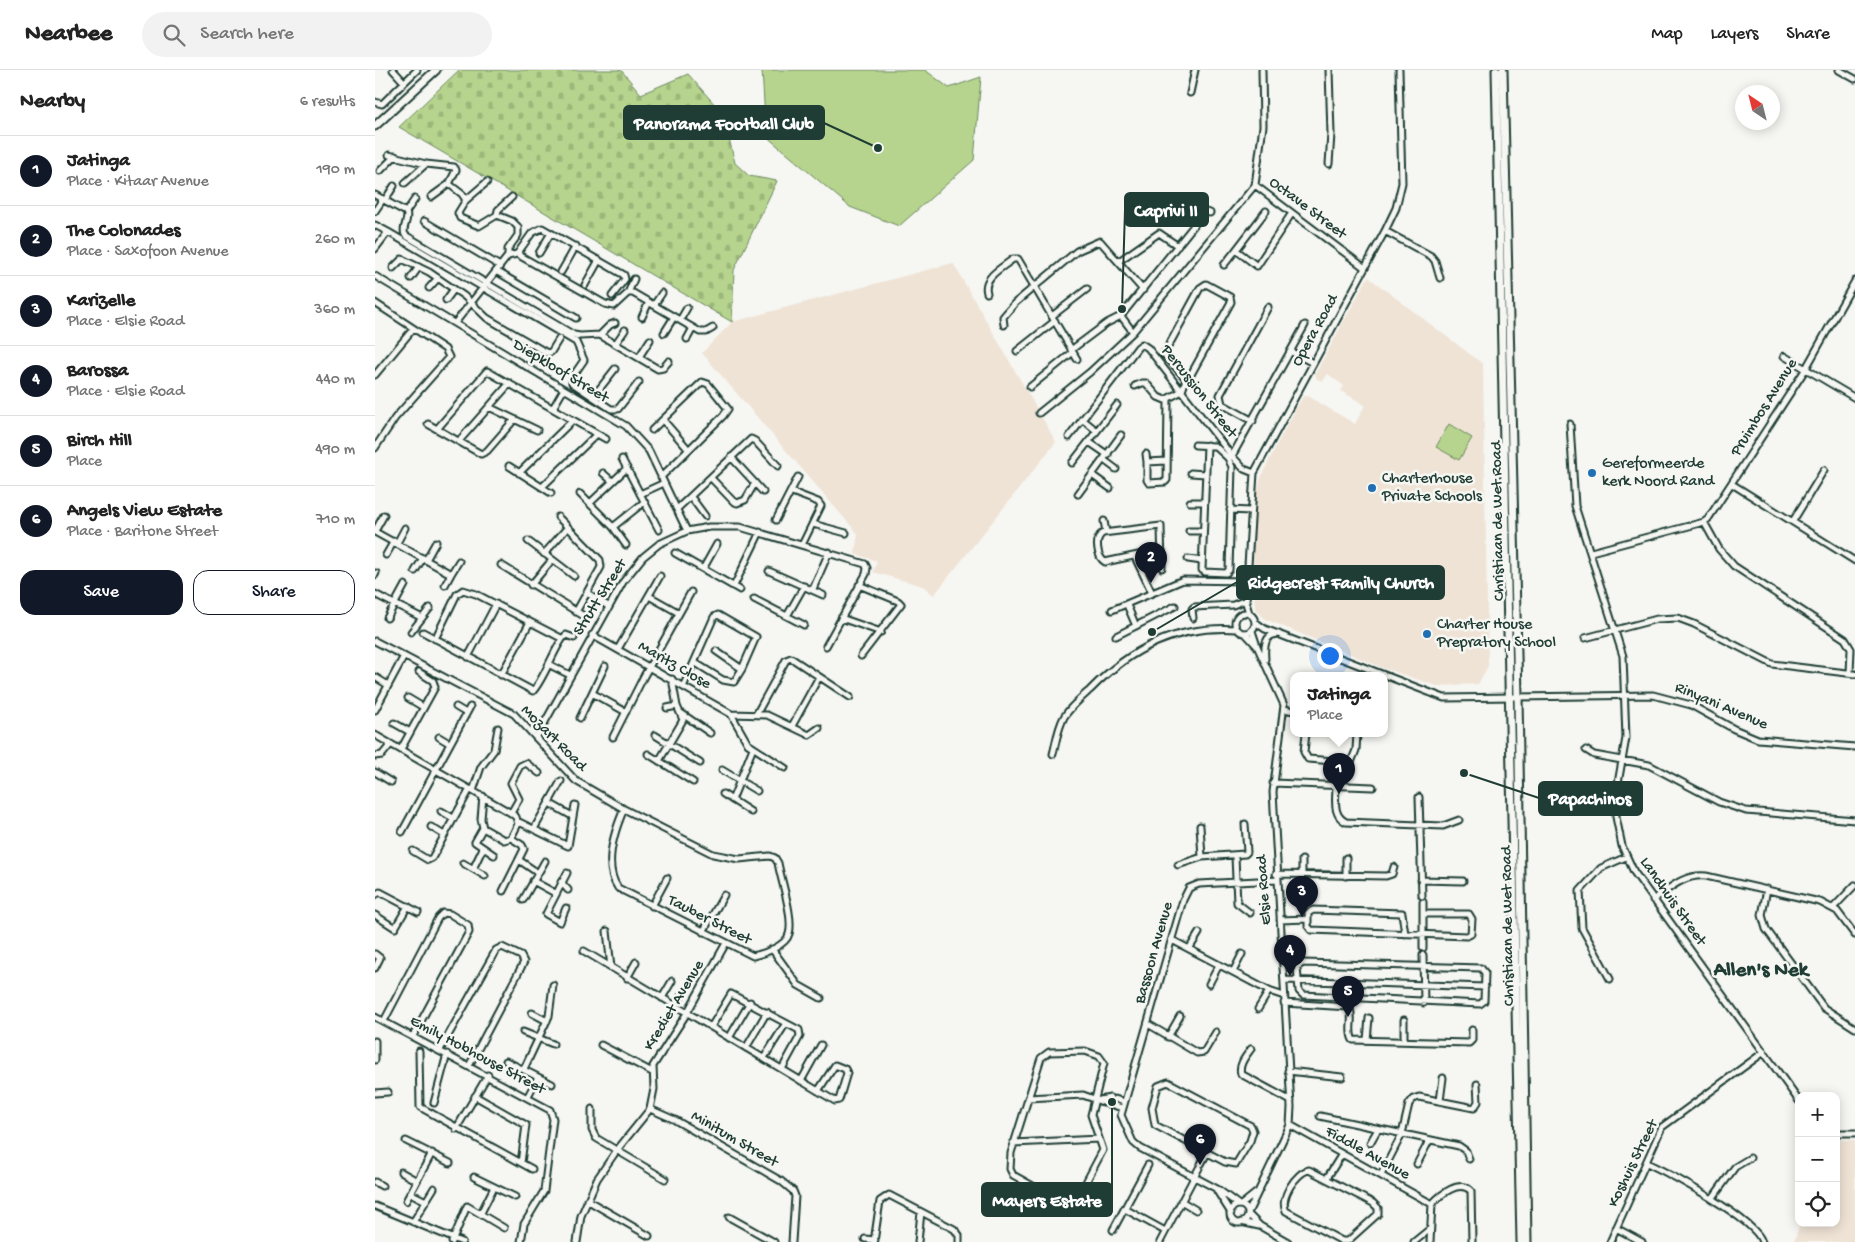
<!DOCTYPE html>
<meta charset="utf-8">
<style>
:root{--surface:#fff;--page:#f2f2f2;--text:#222;--muted:#767676;--line:#e0e0e0;--accent:#111827}
body{margin:0;font-family:"Gochi Hand",sans-serif;background:var(--page);color:var(--text)}
.controls{position:absolute;right:15px;bottom:15px;display:grid;overflow:hidden;border-radius:10px;box-shadow:0 2px 12px #0003}
.controls button{width:45px;height:45px;display:grid;place-items:center;padding:0;border:0;border-bottom:1px solid var(--line);background:var(--surface);color:var(--text);font:25px sans-serif}
.compass{position:absolute;left:1360px;top:15px;width:45px;height:45px;border-radius:50%;background:var(--surface);box-shadow:0 2px 12px #0003;rotate:325deg}
.you{position:absolute;left:954px;top:585px;width:18px;height:18px;margin:-12px;border:4px solid #fff;border-radius:50%;background:#1a73e8;box-shadow:0 0 0 8px #1a73e833}
.badge{display:grid;place-items:center;width:32px;height:32px;border-radius:50%;background:var(--accent);color:#fff;font-size:16px;font-weight:700}
.pin{position:absolute;translate:-50% -41px;filter:drop-shadow(0 1px 2px #0008)}
.pin::after{content:'';position:absolute;top:26px;width:18px;height:15px;background:inherit;clip-path:polygon(0 0,100% 0,50% 100%)}
.popup{position:absolute;left:915px;top:602px;width:98px;height:65px;box-sizing:border-box;display:grid;place-content:center;border-radius:10px;background:var(--surface);filter:drop-shadow(0 1px 4px #0005);font-size:16px;white-space:nowrap;color:var(--muted)}
.popup b{font-size:19px;color:var(--text)}
.popup::after{content:'';position:absolute;left:50%;top:100%;margin-left:-10px;border:10px solid transparent;border-top-color:var(--surface)}
.list{margin:0;padding:0;list-style:none}
h2{display:flex;justify-content:space-between;align-items:center;height:65px;margin:0;padding:0 20px;font-size:21px}
h2 small{font-size:16px;font-weight:400;color:var(--muted)}
.list li{display:grid;grid-template-columns:32px 1fr auto;gap:15px;align-items:center;box-sizing:border-box;height:70px;padding:0 20px;border-top:1px solid var(--line)}
.list b{display:block;font-size:19px;white-space:nowrap}
.list p{margin:0;font-size:16px;white-space:nowrap;color:var(--muted)}
.list em{font-size:16px;font-style:normal;color:var(--muted)}
.actions{display:flex;gap:10px;padding:15px 20px}
.actions a{flex:1;padding:11px 0;border:1px solid var(--accent);border-radius:15px;text-align:center;font-size:18px;color:var(--accent)}
.actions .main{background:var(--accent);color:#fff}
.icon{flex:none;width:28px;height:28px;fill:none;stroke:currentColor;stroke-width:2;stroke-linecap:round;stroke-linejoin:round}
.map{position:relative;flex:none;width:1480px;height:1172px;overflow:hidden}
header{display:flex;align-items:center;gap:30px;box-sizing:border-box;height:70px;padding:0 25px;background:var(--surface);border-bottom:1px solid var(--line)}
header strong{font-size:24px}
nav{display:flex;gap:28px;margin-inline-start:auto;font-size:18px}
.search{width:350px;height:45px;background:var(--page);display:flex;align-items:center;gap:12px;box-sizing:border-box;padding:0 18px;border-radius:28px;color:var(--muted);font-size:19px}
main{display:flex}
aside{flex:1;background:var(--surface)}
.map>svg:first-child{display:block}
.built{fill:#efe3d5}
.cemetery{fill:url(#cemetery-stones);stroke:#6a8860}
.pitch{fill:#b6d48d;stroke:#6a8860}
.lines{fill:none;stroke-linecap:round;stroke-linejoin:round}
.street-casing{stroke:#1f3d34;stroke-width:9}
.secondary-casing{stroke:#1f3d34;stroke-width:11}
.street{stroke:#f6f6f2;stroke-width:5}
.secondary{stroke:#f6f6f2;stroke-width:7}
.poi-dot{fill:#1f6fb2;stroke:#f6f6f2;stroke-width:2}
.labels{text-anchor:middle;dominant-baseline:central;stroke-width:5;stroke-linejoin:round;paint-order:stroke}
.street-label{font-size:16px;fill:#1f3d34;stroke:#f6f6f2}
.poi-label{font-size:16px;fill:#1f3d34;stroke:#f6f6f2;text-anchor:start}
.district-label{font-size:21px;font-weight:bold;fill:#1f3d34;stroke:#f6f6f2}
.leader{fill:none;stroke:#1f3d34;stroke-width:2}
.callout-dot{fill:#1f3d34;stroke:#f6f6f2;stroke-width:2}
.callout{fill:#1f3d34;stroke:#1f3d34;stroke-width:2}
.callout-label{font-size:18px;text-anchor:middle;font-weight:bold;fill:#fff}
</style>
<header>
<strong>Nearbee</strong>
<div class="search"><svg class="icon" aria-label="search" viewBox="0 0 24 24"><circle cx="10" cy="10" r="6"/><path d="M15 15l6 6"/></svg>Search here</div>
<nav><a>Map</a><a>Layers</a><a>Share</a></nav>
</header>
<main>
<aside>
<h2>Nearby<small>6 results</small></h2>
<ul class="list">
<li><span class="badge">1</span><div><b>Jatinga</b><p>Place · Kitaar Avenue</p></div><em>190 m</em></li>
<li><span class="badge">2</span><div><b>The Colonades</b><p>Place · Saxofoon Avenue</p></div><em>260 m</em></li>
<li><span class="badge">3</span><div><b>Karizelle</b><p>Place · Elsie Road</p></div><em>360 m</em></li>
<li><span class="badge">4</span><div><b>Barossa</b><p>Place · Elsie Road</p></div><em>440 m</em></li>
<li><span class="badge">5</span><div><b>Birch Hill</b><p>Place</p></div><em>490 m</em></li>
<li><span class="badge">6</span><div><b>Angels View Estate</b><p>Place · Baritone Street</p></div><em>710 m</em></li>
</ul>
<div class="actions"><a class="main">Save</a><a>Share</a></div>
</aside>
<div class="map">
<svg width="1480" height="1172" viewBox="0 0 1480 1172">
<defs>
<pattern id="cemetery-stones" width="16" height="16" patternUnits="userSpaceOnUse" patternTransform="scale(1.25)"><rect width="16" height="16" fill="#b6d48d"/><path d="M2 7V4a2 2 0 0 1 4 0v3zM10 15v-3a2 2 0 0 1 4 0v3z" fill="#9cb77a"/></pattern>
</defs>
<rect width="100%" height="100%" fill="#f6f6f2"/>
<filter id="ink" filterUnits="userSpaceOnUse"><feTurbulence type="fractalNoise" baseFrequency=".02" numOctaves="2"/><feDisplacementMap in="SourceGraphic" scale="10" xChannelSelector="R" yChannelSelector="G"/><feConvolveMatrix kernelMatrix="1 2 1 2 8 2 1 2 1" color-interpolation-filters="sRGB"/></filter>
<g filter="url(#ink)">
<!-- built -->
<path class="built" d="M578,193L681,372L559,525L548,516L498,502L502,491L480,484L483,464L327,283L357,252Z
M993,207L1108,294L1113,596L1103,614L1062,616L1011,599L890,549L880,538L878,505L880,435L885,410L901,376L928,326H933L980,354L990,335L966,321L969,316L953,304L948,311L942,309L940,304Z
M1461,1070H1480V1172H1419L1425,1153H1461Z"/>
<!-- cemetery -->
<path class="cemetery" d="M84,0H246L266,24L313,4L348,44L360,93L374,106L402,111L359,200L357,252L24,57Z"/>
<!-- pitch -->
<path class="pitch" d="M387,0H550L574,18L606,7L599,90L524,156L475,137L391,66Z
M1074,354L1097,368L1084,390L1061,377Z"/>
<g class="lines">
<!-- street casing -->
<g class="street-casing">
<path id="street" d="M18,0L29,12
M887,0L888,56L880,115L990,198
M954,0L956,64L954,94
M1464,0L1480,9
M815,23L820,0
M0,32L7,34L42,0
M14,85L51,94L79,97L81,100L74,114L87,124L91,130L83,143L85,148L104,156L122,145L137,151L143,157V165L133,179V186
M5,101L20,86
M30,113L51,94
M0,125L31,142C35,150 26,157 30,165L199,265L205,266L225,265L235,255L240,253
M56,127L74,114
M10,130L19,116
M91,130L112,112
M0,141L8,129
M891,141L861,180L882,196L917,143
M31,142L40,129
M122,145L123,140L137,127
M49,151L125,196
M0,155L13,162
M1010,161L1056,186L1060,191L1065,208
M0,179L13,162L201,272L209,290L198,306L197,313L236,339H243L264,312
M164,183L176,163
M142,184L157,163L167,158L249,205L250,209L237,226
M744,191L784,163L803,176
M849,195L861,180
M18,198L27,189L54,202L89,226L112,248L172,283L176,282L184,269
M121,201L201,248
M186,202L201,176
M0,206L251,356L274,381L312,461
M36,208L44,197
M210,215L224,190
M54,218L63,208
M253,223L259,209
M612,223C607,207 627,198 638,189H643L702,289
M71,230L79,219
M0,233L70,279L74,287L20,348L0,378
M279,235L287,223
M677,246L712,219
M746,246L758,262
M267,247L274,232
M305,250L312,238
M80,253L133,186L142,184L230,234L239,236L253,223H258L325,262H331L338,258
M629,255L628,247L640,233L702,181L725,171L768,220
M289,263L299,247
M225,265L283,299L288,298L294,291
M312,269L318,258
M241,273L250,260
M696,280L732,253L746,246L828,144L831,142L835,143
M642,281L680,251
M917,282L938,293
M1409,286L1480,328
M264,287L275,270
M0,305L38,259
M760,316L767,313H771L783,327L790,330L807,321L811,309L814,308L856,232L855,227L831,214L825,218L789,284L811,309
M655,317L698,282
M218,327L240,299
M114,337L162,360
M178,338L189,319
M664,343L715,302L758,262L880,115
M707,349L722,361
M288,350L313,379
M878,351L847,334L845,325L893,237
M53,354L106,384L112,381L139,350
M1195,354L1200,436L1248,586L1251,668L1242,719L1241,747L1247,776L1259,802L1424,1031
M62,359L112,301L231,369
M277,360L327,312L333,314L353,339L348,346L286,407
M694,367L763,277L767,274L773,278L857,386L869,399L879,403
M84,371L135,313
M714,372L733,385
M820,375L840,376L853,388L857,397L854,500L851,503L830,502L827,500L832,375
M771,384L772,392L792,391
M857,386L930,255
M356,387L388,422
M247,389L284,460
M729,390L741,399
M772,392V410L774,413L790,412L792,410L793,330
M697,393L742,335
M134,396L176,423
M144,403L198,350
M228,403L237,411
M816,403L830,404
M717,405L735,418
M336,408L358,431L362,433L370,430L380,413
M1357,414L1480,491
M167,417L222,364
M417,422L443,432L446,436L427,475
M205,424L238,457L251,475
M265,424L289,413
M703,424L746,365
M316,427L330,446
M815,432H829
M215,433L252,398
M302,439L376,369L380,371L403,396
M855,440L875,441
M183,447L225,490L226,497L201,542
M401,450L423,407
M729,451L731,462
M1418,451L1449,400
M1329,452L1344,479L1359,496L1470,569L1476,579L1475,603
M438,454L471,463
M238,457L268,433
M0,461L9,445
M814,461H828
M0,462L76,504L70,515
M153,471L199,506
M22,473L30,458
M1216,482L1329,452L1333,449L1430,300L1480,211
M300,483L365,520
M169,484L193,457
M11,485L19,471
M760,487L777,523
M813,489L827,491
M51,490L61,472
M126,495L212,548
M787,498L786,456L728,463C719,468 722,487 730,492L787,480
M328,499L342,474
M40,501L48,488
M394,501L448,525
M76,504L84,491
M0,505L1,503
M156,515L177,490
M484,515L523,531L526,534L486,586
M359,516L385,462
M438,519L454,482
M212,523L233,536
M0,524C16,533 31,539 47,548
M274,526L304,543
M379,529L429,555
M752,535L761,556
M737,540L808,510L872,511
M860 553a10 10 0 1 1 20 0a10 10 0 1 1-20 0Z
M874,543L871,533L872,511L879,403L1010,161L1021,138L1027,113L1024,0
M412,546L429,516
M12,548L30,515
M466,548L506,562
M818,548L817,539L819,537L858,535L871,530
M880,552L890,559L1069,628L1278,625L1316,635L1359,659L1383,669L1480,677
M877,561L882,576
M36,562L55,538
M48,562L158,621C170,608 182,571 191,565L199,568
M870,563L882,576L909,635L898,722L916,1037L915,1055L873,1143
M217,565L356,644L373,674L410,698
M741,566L800,536
M1210,568L1282,549L1303,548L1319,554L1397,594L1480,604
M60,569L82,524L88,520L101,524L186,568
M0,571L139,644L201,711L249,739L338,784L364,789L395,786L400,788L403,793C406,810 419,848 414,864C411,876 388,884 378,886L243,818C228,796 239,762 249,739
M243,579L285,506
M341,581L367,599
M93,587L121,534
M890,589C889,577 889,564 904,564
M175,595L195,605
M126,605L155,552
M0,607L13,615
M308,617L339,547L343,545L381,567L367,599L359,612L348,610L319,592
M217,623L251,642
M33,628L48,637
M81,637L91,643
M292,638L302,636
M909,639L919,641
M0,640L29,586
M306,643L335,663
M382,643L411,590L416,588L475,627
M356,644L392,645L434,665L444,658
M205,648L230,596
M19,653L35,662
M417,656L444,607
M931,663L929,682L933,689L972,692L977,690L981,680L982,663
M0,665L136,743L141,747L143,754L136,768L129,770L108,758L106,749L108,726
M280,665L325,693
M64,667L74,673
M238,667L269,606L316,522
M161,668L248,512L268,487L284,474L312,461L334,457H365L490,494L492,498L491,504L451,576
M26,679L60,617L58,611L44,602
M1211,680L1219,685L1274,695L1344,732L1371,741L1480,750
M273,684L318,712
M678,684C681,672 683,658 689,647C695,637 706,628 715,620C756,578 802,555 862,559
M0,686L7,685L16,674
M284,691L308,650L302,636L297,609
M347,700L382,721
M0,702L16,712
M898,713L998,717
M961,716C961,730 957,745 971,752L1068,756L1084,750
M98,721L106,697L119,680L123,658
M348,724L376,742
M1044,727L1047,826
M357,730L378,678
M174,733L197,746
M66,741L78,748
M136,743L144,729L136,713L145,696L151,693L164,703
M142,751L193,776L200,735
M825,756L827,787L870,784L872,782L870,754
M56,757L69,765
M108,758L100,772L119,785
M159,759L186,711
M27,762L95,637
M38,781L53,790L57,788L95,719
M860,786L862,833L875,843
M971,788V806
M144,790L163,803
M88,793L110,806
M803,795L827,787
M98,799L108,778
M901,804L1011,806L1017,804L1019,797
M927,804V790
M1046,810L1088,811
M158,811L180,823
M186,812L193,820
M1392,819L1387,845L1391,859L1449,938L1480,958
M128,821L149,779L147,775L136,768
M0,825L5,822L43,842
M148,830L170,791
M1278,830C1295,818 1309,804 1331,806L1445,832L1462,841L1480,865
M1048,832V878
M277,836L292,808
M191,838L185,852L171,844L192,803
M1458,838L1480,815
M0,845L20,858L33,836
M905,850L933,849
M232,861L236,898
M328,862L349,825
M1030,864L1027,843L938,840L933,843V856L936,860L1092,866L1096,864L1097,849L1094,844H1048
M797,870L894,921L909,926
M397,879L423,915L446,928
M814,879L824,863
M209,881L460,1031L464,1030L472,1003L470,999L460,995L443,1021
M0,884L5,888L0,898
M1048,885L1049,933
M928,893L1106,898L1110,903L1109,931L1105,934L928,925L924,921L922,897Z
M858,902L867,884
M252,908L261,892
M1235,909L1207,858L1205,821L1226,798L1251,787
M909,910L1110,917
M834,914L844,895
M287,928L297,911
M909,933L974,937C980,947 972,960 978,970L1094,973L1097,970V960
M300,935L311,919
M883,939L894,921
M157,943L172,951
M0,947L175,1040L178,1049L169,1121L149,1154L146,1172
M9,951L63,848L68,843L75,844L93,855L94,862L38,966
M773,954L822,983L829,982L841,962
M336,957L356,924L424,960L425,966L407,999
M148,962L178,974
M793,967L805,946
M354,968L375,932
M992,970L994,948
M0,971V990
M1029,971V950
M226,975L277,1002
M371,978L392,942
M876,979C871,986 863,995 866,1004L916,1031
M65,980L121,880L127,877L146,886L149,892L94,996
M44,981L45,1037L157,1099
M710,981L724,986L729,993L716,1045L728,1080L702,1129L695,1134H690L638,1105L635,1099L636,1083L666,988L674,982Z
M389,988L411,953
M131,991L177,1014
M149,999L174,946L178,915
M913,1001L967,1007
M426,1011L446,975
M793,1012L876,1056L878,1061L875,1071L861,1094L850,1092L780,1055L777,1038L783,1016Z
M0,1023L13,1022
M100,1026L151,1055L146,1093
M153,1026L163,1007
M653,1028L708,1025L733,1034
M740,1029L749,1032
M725,1030L735,1028
M1065,1031L1068,1008
M59,1033L72,984
M738,1035L747,1038
M217,1039V1060L221,1068L290,1109
M275,1039L300,1050L406,1111L418,1121L420,1126L417,1172
M945,1046L1084,1076L1091,1081L1094,1089
M915,1055L1057,1134
M81,1059L113,1005
M1461,1063H1480
M31,1071L75,1093
M638,1073L724,1069
M995,1073L1003,1059
M1272,1093C1295,1104 1380,1149 1387,1172
M826,1094L832,1083
M1042,1094L1054,1071
M934,1100L998,1133L1003,1138V1144L973,1171H967L911,1141C904,1129 921,1102 934,1100Z
M26,1102L42,1111
M1006,1105L1027,1064L1034,1034L1038,1029L1044,1027L1099,1038L1103,1032L1102,1014
M99,1107L140,1127
M952,1108L967,1084
M0,1112L7,1116
M842,1121L856,1143
M35,1123L51,1131
M1337,1129L1360,1097L1375,1088
M212,1130L274,1166
M31,1131L57,1083
M806,1131L821,1140
M864,1135L844,1120L765,1078L758,1072L746,1045L808,830L814,818L824,814L902,810
M866,1135L881,1123
M855 1144a9 9 0 1 1 18 0a9 9 0 1 1-18 0Z
M0,1136L87,1172
M750,1139L790,1161
M106,1143L119,1117
M873,1144L885,1156L913,1172
M354,1147L399,1172
M38,1152L59,1118
M866,1152L884,1156
M1241,1158L1267,1172
M738,1160L773,1095
M490,1169L500,1170
M77,1172L92,1136L129,1158
M202,1172L206,1146L222,1109L242,1080L275,1039L279,1019L278,996L312,943L351,873
M499,1172L505,1131L514,1125L579,1159L584,1165V1172
M543,1172L546,1142
M785,1172L824,1098
M1039,1172L1055,1159
M1055,1172L1057,1134C1066,1124 1085,1109 1096,1121L1097,1172
M1235,1172L1287,1057L1389,982"/>
</g>
<!-- secondary casing -->
<g class="secondary-casing">
<path id="secondary" d="M1121,0L1146,1172
M1128,0L1143,626L1152,1172
M0,56L61,0"/>
</g>
<!-- street -->
<use href="#street" class="street"/>
<!-- secondary -->
<use href="#secondary" class="secondary"/>
</g>
</g>
<!-- markers -->
<g class="poi-dot">
<circle cx="1217" cy="403" r="5"/>
<circle cx="997" cy="418" r="5"/>
<circle cx="1052" cy="564" r="5"/>
</g>
<g class="labels">
<!-- street labels -->
<g class="street-label">
<text transform="translate(932 139) rotate(37)">Octave Street</text>
<text transform="translate(941 261) rotate(-61)">Opera Road</text>
<text transform="translate(185 302) rotate(31)">Diepkloof Street</text>
<text transform="translate(823 322) rotate(52)">Percussion Street</text>
<text transform="translate(1390 338) rotate(-58)">Pruimbos Avenue</text>
<text transform="translate(1124 451) rotate(-91)">Christiaan de Wet Road</text>
<text transform="translate(226 528) rotate(-58)">Strutt Street</text>
<text transform="translate(299 596) rotate(30)">Maritz Close</text>
<text transform="translate(1346 637) rotate(23)">Rinyani Avenue</text>
<text transform="translate(178 669) rotate(45)">Mozart Road</text>
<text transform="translate(890 820) rotate(-94)">Elsie Road</text>
<text transform="translate(1297 832) rotate(55)">Landhuis Street</text>
<text transform="translate(334 851) rotate(27)">Tauber Street</text>
<text transform="translate(1134 856) rotate(-91)">Christiaan de Wet Road</text>
<text transform="translate(780 883) rotate(-74)">Bassoon Avenue</text>
<text transform="translate(300 936) rotate(-59)">Krediet Avenue</text>
<text transform="translate(102 986) rotate(28)">Emily Hobhouse Street</text>
<text transform="translate(359 1070) rotate(30)">Minitum Street</text>
<text transform="translate(992 1084) rotate(29)">Fiddle Avenue</text>
<text transform="translate(1259 1094) rotate(-64)">Koshuis Street</text>
</g>
<!-- poi labels -->
<g class="poi-label">
<text x="1227" y="394">Gereformeerde<tspan x="1227" dy="18">kerk Noord Rand</tspan></text>
<text x="1007" y="409">Charterhouse<tspan x="1007" dy="18">Private Schools</tspan></text>
<text x="1062" y="555">Charter House<tspan x="1062" dy="18">Prepratory School</tspan></text>
</g>
<!-- district labels -->
<g class="district-label">
<text x="1386" y="901">Allen's Nek</text>
</g>
</g>
<!-- callouts -->
<path class="leader" d="M503 78L449 53M747 239L750 140M777 562L862 512M1089 703L1164 728M737 1032L737 1130"/>
<g class="callout-dot">
<circle cx="503" cy="78" r="5"/>
<circle cx="747" cy="239" r="5"/>
<circle cx="777" cy="562" r="5"/>
<circle cx="1089" cy="703" r="5"/>
<circle cx="737" cy="1032" r="5"/>
</g>
<g class="callout">
<rect x="249" y="36" width="200" height="33" rx="5"/>
<rect x="750" y="123" width="83" height="33" rx="5"/>
<rect x="862" y="496" width="207" height="33" rx="5"/>
<rect x="1164" y="712" width="103" height="33" rx="5"/>
<rect x="607" y="1113" width="130" height="33" rx="5"/>
</g>
<g class="callout-label">
<text x="349" y="59">Panorama Football Club</text>
<text x="791" y="146">Caprivi II</text>
<text x="966" y="518">Ridgecrest Family Church</text>
<text x="1215" y="734">Papachinos</text>
<text x="672" y="1136">Mayers Estate</text>
</g>
</svg>
<div class="controls">
<button>+</button>
<button>−</button>
<button><svg class="icon" aria-label="locate" viewBox="0 0 24 24"><circle cx="12" cy="12" r="6"/><path d="M12 2v4M12 18v4M2 12h4M18 12h4"/></svg></button>
</div>
<svg class="compass" viewBox="-18 -18 36 36"><path d="M0-13l5 13h-10z" fill="#e53935"/><path d="M0 13l5-13h-10z" fill="#767676"/></svg>
<div class="you"></div>
<div class="pin badge" style="left:964px;top:724px">1</div>
<div class="popup"><b>Jatinga</b>Place</div>
<div class="pin badge" style="left:776px;top:513px">2</div>
<div class="pin badge" style="left:927px;top:847px">3</div>
<div class="pin badge" style="left:915px;top:906px">4</div>
<div class="pin badge" style="left:973px;top:947px">5</div>
<div class="pin badge" style="left:825px;top:1095px">6</div>
</div>
</main>
